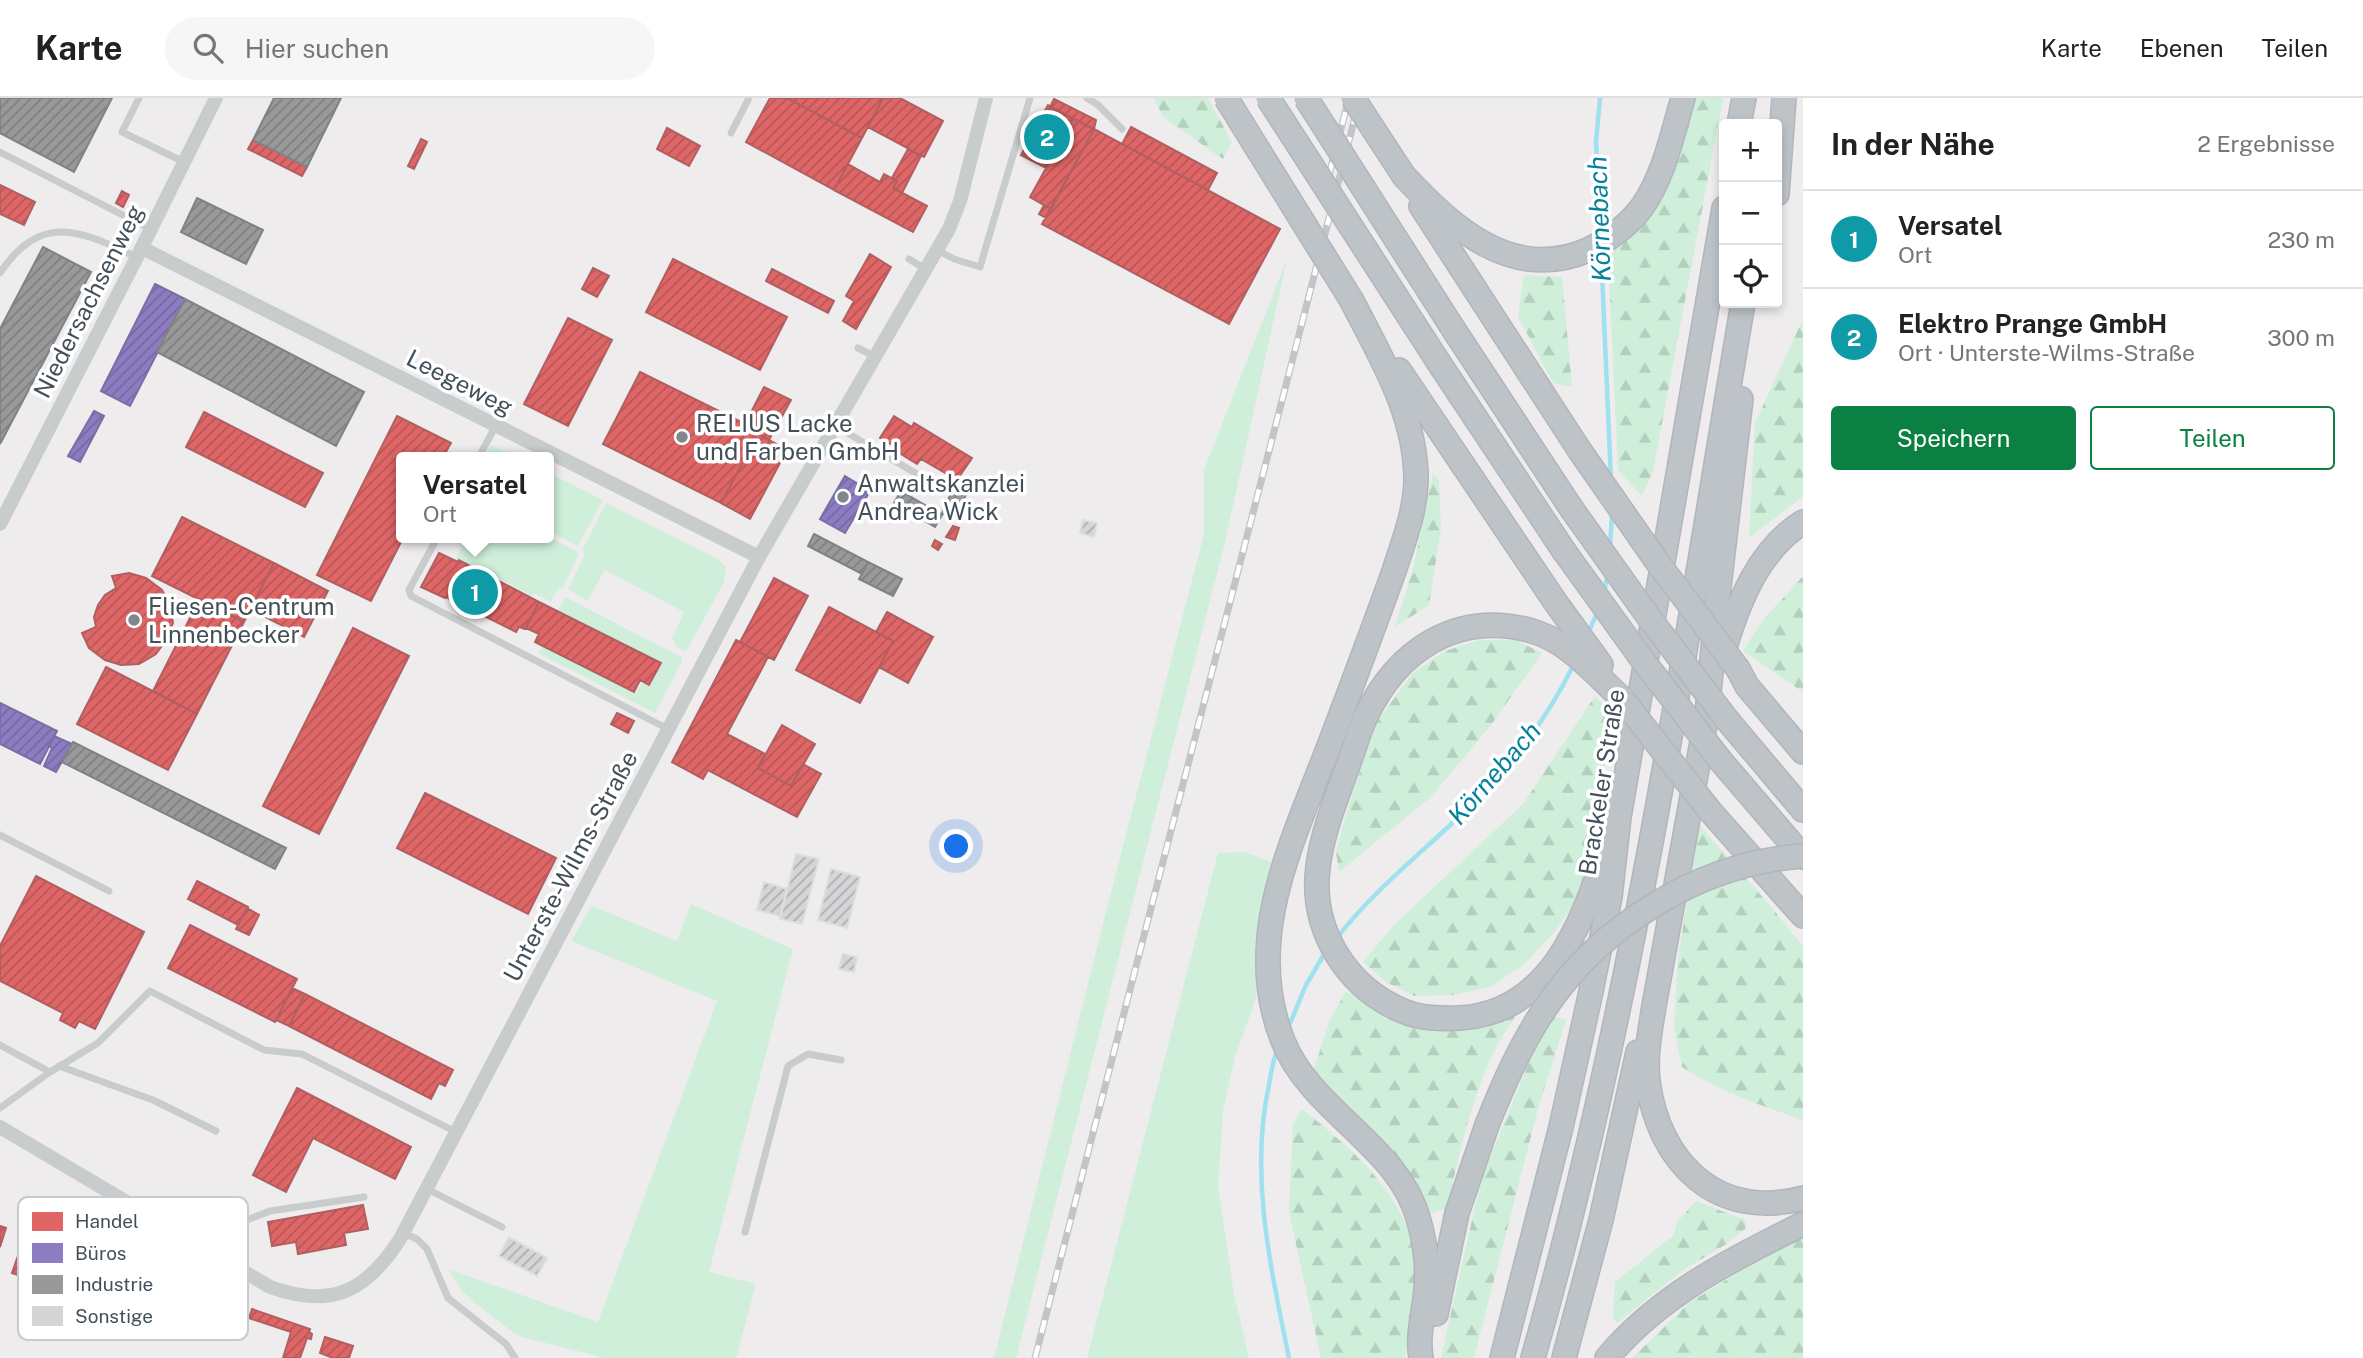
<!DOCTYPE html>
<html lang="de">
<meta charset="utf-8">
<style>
:root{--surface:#fff;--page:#f6f6f6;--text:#222;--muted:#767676;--line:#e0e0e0;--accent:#0b8043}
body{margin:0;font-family:"Public Sans",sans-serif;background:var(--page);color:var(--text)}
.controls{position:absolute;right:21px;top:21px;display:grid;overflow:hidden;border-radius:7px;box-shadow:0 4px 10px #0003}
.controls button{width:63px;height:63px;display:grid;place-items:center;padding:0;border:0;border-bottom:2px solid var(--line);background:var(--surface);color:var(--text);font:35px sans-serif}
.you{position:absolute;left:957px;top:749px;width:24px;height:24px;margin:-18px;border:5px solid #fff;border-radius:50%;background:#1a73e8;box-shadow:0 0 0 10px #1a73e833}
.badge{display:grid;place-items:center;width:46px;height:46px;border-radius:50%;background:var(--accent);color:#fff;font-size:23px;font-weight:700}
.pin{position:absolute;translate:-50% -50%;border:4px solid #fff;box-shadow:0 2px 7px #0006}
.popup{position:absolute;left:396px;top:354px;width:158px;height:91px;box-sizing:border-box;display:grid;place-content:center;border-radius:7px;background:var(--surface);filter:drop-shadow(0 2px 5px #0005);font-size:23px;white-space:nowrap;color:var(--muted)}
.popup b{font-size:26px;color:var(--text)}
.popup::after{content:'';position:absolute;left:50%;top:100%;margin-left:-14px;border:14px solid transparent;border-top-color:var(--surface)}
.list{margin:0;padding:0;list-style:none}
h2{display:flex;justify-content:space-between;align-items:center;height:91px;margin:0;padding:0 28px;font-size:30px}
h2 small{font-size:23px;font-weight:400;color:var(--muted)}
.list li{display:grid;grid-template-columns:46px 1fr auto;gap:21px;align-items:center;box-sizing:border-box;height:98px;padding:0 28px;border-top:2px solid var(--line)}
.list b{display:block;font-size:26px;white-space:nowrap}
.list p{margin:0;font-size:23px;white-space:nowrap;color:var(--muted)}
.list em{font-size:23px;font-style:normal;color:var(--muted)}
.actions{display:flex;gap:14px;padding:21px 28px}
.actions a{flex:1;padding:16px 0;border:2px solid var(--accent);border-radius:7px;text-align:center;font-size:24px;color:var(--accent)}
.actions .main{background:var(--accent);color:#fff}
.icon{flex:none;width:38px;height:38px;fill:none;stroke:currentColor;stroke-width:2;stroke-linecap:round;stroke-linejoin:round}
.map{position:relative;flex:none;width:1803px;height:1260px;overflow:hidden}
header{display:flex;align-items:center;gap:42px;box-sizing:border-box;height:98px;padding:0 35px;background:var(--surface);border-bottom:2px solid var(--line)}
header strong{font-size:33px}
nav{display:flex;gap:38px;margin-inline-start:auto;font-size:24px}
.search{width:490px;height:63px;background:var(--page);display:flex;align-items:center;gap:18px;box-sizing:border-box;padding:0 24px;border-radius:38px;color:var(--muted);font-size:26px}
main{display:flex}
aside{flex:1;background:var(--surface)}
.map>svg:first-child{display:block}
.green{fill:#cfefda}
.forest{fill:url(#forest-firs)}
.shops{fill:url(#shops-hatch);stroke:#b15f62;stroke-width:2}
.offices{fill:url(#offices-hatch);stroke:#786fa4;stroke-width:2}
.industry{fill:url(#industry-hatch);stroke:#7f8386;stroke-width:2}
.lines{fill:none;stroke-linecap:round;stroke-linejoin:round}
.stream{stroke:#a0e1f0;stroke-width:4.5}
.building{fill:url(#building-hatch);stroke:#dfdedf;stroke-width:2}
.trunk-casing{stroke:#b1b6bd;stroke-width:26}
.service{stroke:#c8cccd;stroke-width:7}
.minor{stroke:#c8cccd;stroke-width:14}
.trunk{stroke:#bec3c8;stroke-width:23}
.rail-casing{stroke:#c2c4c7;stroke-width:7}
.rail{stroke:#fff;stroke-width:4.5;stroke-dasharray:13;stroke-linecap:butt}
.trunk-bridge-casing{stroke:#b1b6bd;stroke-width:26;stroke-linecap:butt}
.trunk-bridge{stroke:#bec3c8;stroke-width:23}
.poi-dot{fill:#7f878d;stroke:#fff;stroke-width:2.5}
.labels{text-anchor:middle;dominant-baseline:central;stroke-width:7;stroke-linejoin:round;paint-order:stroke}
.street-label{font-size:24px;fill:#43505a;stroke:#fff}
.poi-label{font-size:24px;fill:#43505a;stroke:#fff;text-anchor:start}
.water-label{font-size:26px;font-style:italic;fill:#05819c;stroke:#fff}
.key{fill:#fff;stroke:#c7cace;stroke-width:2}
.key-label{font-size:19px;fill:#43505a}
</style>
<header>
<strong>Karte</strong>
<div class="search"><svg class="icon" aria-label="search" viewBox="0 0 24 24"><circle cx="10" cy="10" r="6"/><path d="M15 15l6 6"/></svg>Hier suchen</div>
<nav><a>Karte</a><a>Ebenen</a><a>Teilen</a></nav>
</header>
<main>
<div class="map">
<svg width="1803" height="1260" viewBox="0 0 1803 1260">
<defs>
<pattern id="forest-firs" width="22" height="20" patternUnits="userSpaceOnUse" patternTransform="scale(1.75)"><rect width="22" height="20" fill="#cfefda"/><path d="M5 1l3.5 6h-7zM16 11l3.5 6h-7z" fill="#b3cfbd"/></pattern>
<pattern id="shops-hatch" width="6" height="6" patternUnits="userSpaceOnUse" patternTransform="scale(1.75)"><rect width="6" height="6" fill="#e06666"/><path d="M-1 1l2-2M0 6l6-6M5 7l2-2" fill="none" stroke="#b75657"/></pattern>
<pattern id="offices-hatch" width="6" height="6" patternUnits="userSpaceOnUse" patternTransform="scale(1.75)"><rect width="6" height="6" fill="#8e7cc3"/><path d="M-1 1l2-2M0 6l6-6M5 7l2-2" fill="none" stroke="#7668a1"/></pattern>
<pattern id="industry-hatch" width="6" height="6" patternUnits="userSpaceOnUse" patternTransform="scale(1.75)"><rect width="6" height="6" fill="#999"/><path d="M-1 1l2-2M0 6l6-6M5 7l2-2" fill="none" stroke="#7e7f80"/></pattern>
<pattern id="building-hatch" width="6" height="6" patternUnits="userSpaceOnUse" patternTransform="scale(1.75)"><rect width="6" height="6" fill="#d5d4d7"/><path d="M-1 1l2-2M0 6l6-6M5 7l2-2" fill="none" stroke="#aeaeb1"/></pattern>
</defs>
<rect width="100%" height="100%" fill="#eeecec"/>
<!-- green -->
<path class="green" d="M1287,161L1225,444L1016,1260H994L1106,814L1204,436V372Z
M491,347L516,359H485Z
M549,375L603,402L578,448L549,433Z
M606,405L718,461L726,469L724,484L686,554L677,549L672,540L684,514L605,472L587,503L568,491L584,459L583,451Z
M549,439L576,453L579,456L563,490L558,491L551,504L534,495L532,498L472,466L470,468L455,462L467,440H515L527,446L531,440Z
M565,499L681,559L682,564L655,615L538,555L543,548L636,595L642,584L650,588L662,566L558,512Z
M1244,754L1272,764L1260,812L1255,848L1256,900L1235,959L1223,1013L1218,1088L1234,1196L1249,1260H1087L1218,755Z
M691,806L793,851L709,1174L756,1186L736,1260H605L518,1238L476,1206L461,1192L448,1171L598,1224L717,903L571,843L592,808L677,843Z"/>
<!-- forest -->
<path class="forest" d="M1154,0H1208L1232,44L1223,61L1163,19Z
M1695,0H1723L1653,373L1642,398L1618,372L1608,156C1625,145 1640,133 1652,117C1676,84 1684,38 1695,0Z
M1524,177L1562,179L1572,289L1553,285L1518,218Z
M1803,221V398L1749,440L1755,325Z
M1433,376L1439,382L1441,430L1429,507L1395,529L1413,471Z
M1803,478V594L1743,553L1762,523Z
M1480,542H1515L1542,555L1491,627L1431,699L1339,774L1336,754L1348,709L1377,624L1412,576L1445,553Z
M1595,598L1615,620L1580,796L1557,831L1524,866L1490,889L1453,897L1414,898L1386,884L1363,864L1394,827L1523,706Z
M1699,727L1773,811L1803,849V1022C1762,1008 1719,993 1682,969L1674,931L1678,861Z
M1346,893L1364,905L1366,903L1403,922L1525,906C1478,961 1463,1041 1447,1110L1431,1115C1418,1090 1400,1066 1380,1044C1358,1020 1333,999 1314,971L1329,924Z
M1554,918L1566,922L1538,1011L1474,1260H1441L1481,1082L1535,949Z
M1302,1011C1342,1043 1381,1075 1404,1122C1407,1128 1411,1135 1413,1142C1421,1181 1414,1222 1405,1260H1321L1289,1114L1293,1027Z
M1696,1103L1745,1122L1746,1130L1725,1147L1683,1172L1616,1226L1613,1217L1615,1184L1674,1137L1677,1124Z
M1803,1138V1260H1632L1689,1205L1784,1146Z"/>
<!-- shops -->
<path class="shops" d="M770,0H787L862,40L834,92L746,44Z
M787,0H883L862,40Z
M883,0H900L943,23L924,59L868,29Z
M1054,1L1096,22L1094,31L1050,9Z
M1048,7L1073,21L1046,70L1021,57Z
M1073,21L1094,31L1051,111L1030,99Z
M1131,29L1217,75L1208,92L1122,46Z
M667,30L700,48L689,68L657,51Z
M1094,31L1280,131L1229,226L1042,126Z
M421,41L427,44L414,71L408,68Z
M253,42L307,69L302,78L248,51Z
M908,51L921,58L902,95L893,90L897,83L892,80Z
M848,66L880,84L884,76L897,83L893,90L927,108L913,134L834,92Z
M0,87L35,104L24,127L0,116Z
M122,93L129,97L123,109L116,105Z
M1044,107L1051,111L1046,120L1039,116Z
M870,156L891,169L856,231L843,223L854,203L846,198Z
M673,161L787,219L760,272L646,214Z
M593,170L609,178L597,199L582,191Z
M772,171L834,203L828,215L766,183Z
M568,220L612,242L568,328L524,306Z
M640,274L745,326L764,289L791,302L769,342L758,336L721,405L603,346Z
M204,314L323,375L305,409L186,349Z
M397,318L451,345L443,359H402L403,440L371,503L317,477Z
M894,318L912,329L914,325L972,360L957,382L921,361L917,366L896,353L898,350L880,340Z
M758,336L787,352L750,421L721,405Z
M182,419L274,465L244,524L152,478Z
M953,428L959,430L955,442L946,439Z
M935,442L942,446L938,452L932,448Z
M439,455L458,464L459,462L539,504L525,531L519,529L516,534L446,499L445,500L421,489Z
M274,465L328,493L304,539L250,511Z
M129,475L146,480L162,492L170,507L173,525L166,542L156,556L139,566L121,567L105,562L89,550L82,535L96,529L94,519L98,507L105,497L116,490L112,478Z
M774,480L808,498L774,562L740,544Z
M199,502L244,524L197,616L153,593Z
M539,504L661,565L649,587L640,582L634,594L535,544L539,536L526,530Z
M829,509L893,543L860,605L796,572Z
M887,514L933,539L908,585L879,569L893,543L876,534Z
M353,530L409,558L319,736L263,708Z
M736,542L768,559L727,636L765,656L758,670L791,688L803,666L821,676L797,719L708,672L703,681L672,664Z
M106,569L197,616L168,672L77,626Z
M617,615L634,623L628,635L611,626Z
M782,627L815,646L791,688L758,670Z
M425,695L556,760L528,816L397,750Z
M36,778L144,834L95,931L79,923L75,930L60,922L63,915L0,883V848Z
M197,783L248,809L238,827L188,801Z
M247,810L259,817L249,837L236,831Z
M190,827L297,881L275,924L168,870Z
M292,890L305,896L289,928L276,922Z
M305,896L453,972L445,988L439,985L431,1001L289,928Z
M297,990L411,1049L395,1081L313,1040L286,1094L253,1077Z
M36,1106L63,1116L40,1184L12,1175Z
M363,1107L368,1131L344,1135L346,1147L298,1156L296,1144L272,1148L268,1124Z
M0,1128L6,1130L0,1149Z
M184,1174L213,1192L205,1204L176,1187Z
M252,1211L310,1231L309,1234L312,1236L311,1241L307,1240L300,1260H283L291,1234L249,1220Z
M325,1239L353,1248L349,1260H333L320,1255Z"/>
<!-- offices -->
<path class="offices" d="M155,186L185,201L130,308L101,293Z
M94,313L104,318L80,364L68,358Z
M845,378L870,393L845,435L820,421Z
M0,605L57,633L40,666L0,646Z
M54,638L72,646L56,674L44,668L52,650L49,648Z"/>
<!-- industry -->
<path class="industry" d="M0,0H112L74,74L0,35Z
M274,0H341L307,69L253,42Z
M197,100L263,132L246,166L181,134Z
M43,149L91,174L0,346V231Z
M185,201L364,294L336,348L157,254Z
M957,382L970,388L955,421L942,415Z
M901,393L942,417L935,429L894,405Z
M814,436L868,464L862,476L808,448Z
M868,464L902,481L893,498L859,481Z
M73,644L286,750L275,771L62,664Z"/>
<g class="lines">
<!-- stream -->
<path class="stream" d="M1600,0L1596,44L1601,138
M1601,153L1611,382
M1610,449L1612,416
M1604,494L1608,475
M1588,536L1598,512
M1336,841C1372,794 1419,757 1462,716C1508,673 1546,623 1574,566
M1288,930L1306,887L1326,853
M1278,950C1273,962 1271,974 1269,987C1249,1077 1271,1171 1289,1260"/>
</g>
<!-- building -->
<path class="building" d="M1083,422L1097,425L1094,439L1080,435Z
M796,756L819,761L802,826L780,821Z
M831,771L860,779L847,830L818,822Z
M764,784L787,791L780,818L757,812Z
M843,856L857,859L854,874L839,871Z
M509,1139L547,1160L537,1178L499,1158Z"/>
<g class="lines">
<!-- trunk casing -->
<g class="trunk-casing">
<path id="trunk" d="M1739,26L1744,0
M1404,78C1452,129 1512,185 1588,152C1608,142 1628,128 1642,109C1664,78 1672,37 1683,0
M1777,96L1784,0
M1421,108L1580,353
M1352,203C1381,260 1417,318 1416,384C1415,415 1403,445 1394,473C1373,532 1351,590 1329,648C1293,743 1242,841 1283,943C1312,1015 1399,1047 1419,1123C1425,1144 1428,1170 1426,1192C1424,1215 1417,1237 1421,1260
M1454,232L1571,410
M1439,265L1564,453
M1399,272L1556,505L1601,567
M1741,301L1718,497L1707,616L1654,908C1650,933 1645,958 1648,983C1658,1064 1717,1123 1803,1100
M1723,556C1737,507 1758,452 1803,424
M1738,571L1747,588L1803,654
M1728,623L1803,712
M1720,662L1803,759
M1710,713L1803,818
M1605,757C1581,827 1549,915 1460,920C1441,921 1421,921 1403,913C1346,889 1310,831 1318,769C1322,736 1335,704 1346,673C1353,655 1358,635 1366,618C1397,553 1455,513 1529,532C1569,543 1593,574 1622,601
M1436,1216L1457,1115L1487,1027
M1502,1260L1561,1029L1590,898L1610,799L1619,719L1724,110
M1533,1260C1632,915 1683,558 1743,205
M1564,1260L1601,1122L1638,954
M1607,1260C1660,1197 1730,1162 1803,1126"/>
</g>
<!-- service -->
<path class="service" d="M139,0L122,34L184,64
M1087,0L1098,7L1122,31
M731,35L749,0
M0,54L150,131
M937,152L954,161L980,169L1030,0
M909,161L925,171
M0,175C41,114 80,132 136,159
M858,250L874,258
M834,327L944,392
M479,359L496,327
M437,440L409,492L411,498L668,631
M0,737L109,793
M0,947L50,974
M59,968L153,1002L216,1033
M0,1010L50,974L98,945L150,893L264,952L302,956L456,1034
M427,1091L502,1129
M745,1134L788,968L808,956L841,962
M403,1135L417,1141L427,1151L448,1200L506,1246L515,1260
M217,1158L244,1123L270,1113L364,1099"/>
<!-- minor -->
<path class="minor" d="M142,150L759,459
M0,426L137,159L216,0
M0,1029L270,1189C331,1211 366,1194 400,1141L759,459L949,131L960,103L986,0"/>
<!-- trunk -->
<use href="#trunk" class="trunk"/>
<!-- rail casing -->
<g class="rail-casing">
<path id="rail" d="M1329,77L1349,0
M1035,1260L1360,0"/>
</g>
<!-- rail -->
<use href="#rail" class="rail"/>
<!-- trunk-bridge casing -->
<g class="trunk-bridge-casing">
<path id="trunk-bridge" d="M1226,0L1352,203
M1268,0L1439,265
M1306,0L1454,232
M1353,0L1404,78
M1580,353L1658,465L1738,571
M1571,410L1650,521L1728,623
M1564,453L1644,564L1720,662
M1622,601L1710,713
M1487,1027C1503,987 1520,948 1544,912C1600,827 1701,765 1803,758"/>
</g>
<!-- trunk-bridge -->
<use href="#trunk-bridge" class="trunk-bridge"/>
</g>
<!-- markers -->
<g class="poi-dot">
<circle cx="682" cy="339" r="7"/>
<circle cx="843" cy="399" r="7"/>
<circle cx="134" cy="522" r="7"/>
</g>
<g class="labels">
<!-- street labels -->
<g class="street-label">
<text transform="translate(88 203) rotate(-63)">Niedersachsenweg</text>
<text transform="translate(460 284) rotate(27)">Leegeweg</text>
<text transform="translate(1601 684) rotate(-81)">Brackeler Straße</text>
<text transform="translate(570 768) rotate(-62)">Unterste-Wilms-Straße</text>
</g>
<!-- poi labels -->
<g class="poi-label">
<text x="696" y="325">RELIUS Lacke<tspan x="696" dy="28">und Farben GmbH</tspan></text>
<text x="857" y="385">Anwaltskanzlei<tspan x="857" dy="28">Andrea Wick</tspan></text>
<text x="148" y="508">Fliesen-Centrum<tspan x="148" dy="28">Linnenbecker</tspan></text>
</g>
<!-- water labels -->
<g class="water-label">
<text transform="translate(1599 121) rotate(-92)">Körnebach</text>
<text transform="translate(1494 675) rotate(-49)">Körnebach</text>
</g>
</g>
<!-- legend -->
<rect x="18" y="1099" width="230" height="143" rx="10" class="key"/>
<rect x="32" y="1114" width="31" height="19" fill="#e06666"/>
<rect x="32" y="1145" width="31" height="20" fill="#8e7cc3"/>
<rect x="32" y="1177" width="31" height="19" fill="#999"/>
<rect x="32" y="1208" width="31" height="20" fill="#d5d4d7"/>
<g class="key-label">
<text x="75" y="1130">Handel</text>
<text x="75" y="1162">Büros</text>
<text x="75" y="1193">Industrie</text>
<text x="75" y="1225">Sonstige</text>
</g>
</svg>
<div class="controls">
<button>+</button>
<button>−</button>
<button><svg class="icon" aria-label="locate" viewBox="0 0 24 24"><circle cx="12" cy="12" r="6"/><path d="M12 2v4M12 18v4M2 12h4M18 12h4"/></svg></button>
</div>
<div class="you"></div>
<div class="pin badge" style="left:475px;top:494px;background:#0f9aa8">1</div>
<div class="popup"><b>Versatel</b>Ort</div>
<div class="pin badge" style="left:1047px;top:39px;background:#0f9aa8">2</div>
</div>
<aside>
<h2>In der Nähe<small>2 Ergebnisse</small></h2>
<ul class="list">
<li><span class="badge" style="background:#0f9aa8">1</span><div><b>Versatel</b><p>Ort</p></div><em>230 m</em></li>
<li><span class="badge" style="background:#0f9aa8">2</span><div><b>Elektro Prange GmbH</b><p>Ort · Unterste-Wilms-Straße</p></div><em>300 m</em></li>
</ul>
<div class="actions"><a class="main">Speichern</a><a>Teilen</a></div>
</aside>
</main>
